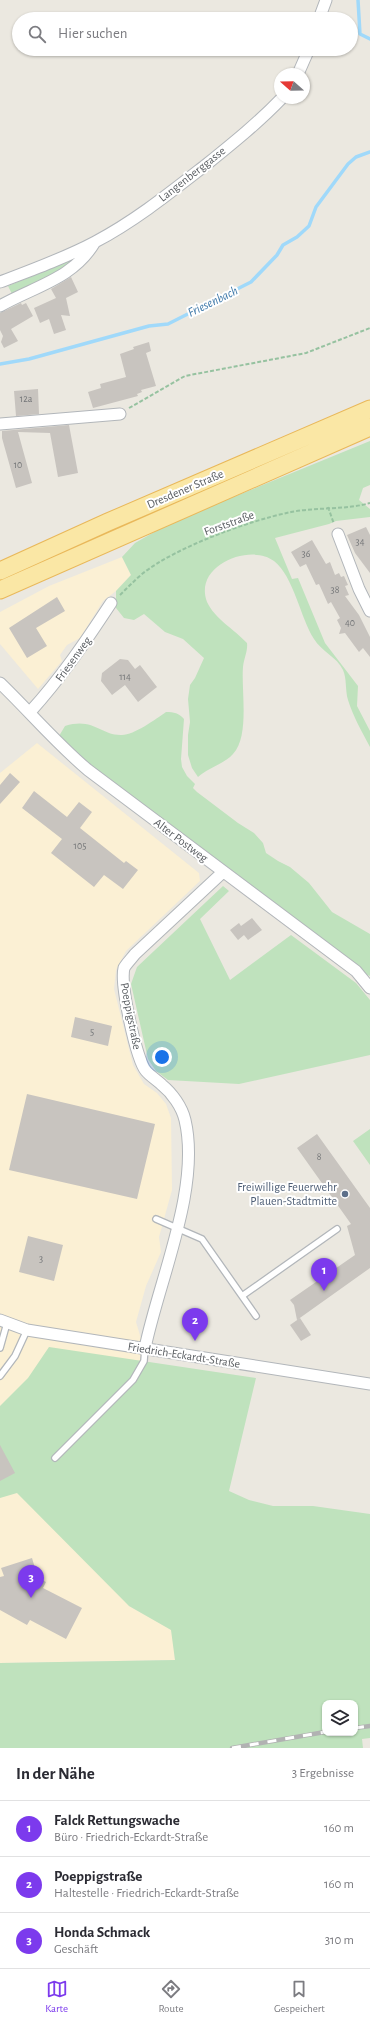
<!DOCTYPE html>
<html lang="de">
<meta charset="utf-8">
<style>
:root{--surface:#fff;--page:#f7f7f7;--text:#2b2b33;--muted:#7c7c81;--line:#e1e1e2;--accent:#7c3aed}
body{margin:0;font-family:"Alegreya Sans",sans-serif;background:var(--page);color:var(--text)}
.controls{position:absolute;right:12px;bottom:12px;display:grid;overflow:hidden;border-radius:8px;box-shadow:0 1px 3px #0004}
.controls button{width:36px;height:36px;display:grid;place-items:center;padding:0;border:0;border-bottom:1px solid var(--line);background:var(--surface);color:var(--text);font:20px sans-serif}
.compass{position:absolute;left:274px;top:68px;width:36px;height:36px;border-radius:50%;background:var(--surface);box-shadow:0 1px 3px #0004;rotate:290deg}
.you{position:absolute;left:162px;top:1057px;width:14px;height:14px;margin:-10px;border:3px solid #fff;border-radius:50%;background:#1a73e8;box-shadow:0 0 0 6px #1a73e833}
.badge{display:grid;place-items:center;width:26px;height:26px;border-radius:50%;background:var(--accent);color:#fff;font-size:13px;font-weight:700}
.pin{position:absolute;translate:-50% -33px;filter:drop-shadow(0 1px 2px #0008)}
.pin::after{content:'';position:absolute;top:21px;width:14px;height:12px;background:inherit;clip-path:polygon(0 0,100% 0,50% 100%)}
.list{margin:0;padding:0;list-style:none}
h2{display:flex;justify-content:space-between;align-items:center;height:52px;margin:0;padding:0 16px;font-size:17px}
h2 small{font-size:13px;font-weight:400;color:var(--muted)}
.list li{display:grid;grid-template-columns:26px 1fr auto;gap:12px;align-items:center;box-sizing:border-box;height:56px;padding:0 16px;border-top:1px solid var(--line)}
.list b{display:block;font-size:15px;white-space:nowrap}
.list p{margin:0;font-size:13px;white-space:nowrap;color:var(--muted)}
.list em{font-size:13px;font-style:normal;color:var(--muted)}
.icon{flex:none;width:22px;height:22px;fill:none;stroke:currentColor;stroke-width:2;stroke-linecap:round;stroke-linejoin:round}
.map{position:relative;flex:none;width:370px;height:1748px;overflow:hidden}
.search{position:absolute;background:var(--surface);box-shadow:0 1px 3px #0004;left:12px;right:12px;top:12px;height:44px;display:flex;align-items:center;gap:10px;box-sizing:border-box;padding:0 14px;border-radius:22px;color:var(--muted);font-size:15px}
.sheet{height:220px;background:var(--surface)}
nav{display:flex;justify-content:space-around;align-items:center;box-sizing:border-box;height:56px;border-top:1px solid var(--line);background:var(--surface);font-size:11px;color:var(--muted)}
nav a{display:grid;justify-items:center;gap:2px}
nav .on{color:var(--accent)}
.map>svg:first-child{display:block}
.commercial{fill:#fbf0d4}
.green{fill:#bfe2bd;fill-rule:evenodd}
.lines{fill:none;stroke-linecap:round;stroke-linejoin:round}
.stream{stroke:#a0d9fa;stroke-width:3.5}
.building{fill:#c8c4bf}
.lane-casing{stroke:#b2b6ba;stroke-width:8}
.street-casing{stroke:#b2b6ba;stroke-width:13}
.primary-casing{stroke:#e9b85a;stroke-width:19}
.path{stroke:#96c2a0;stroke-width:2;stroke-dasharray:4 2;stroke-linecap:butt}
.lane{stroke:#fff;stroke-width:5.5}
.street{stroke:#fff;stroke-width:11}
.primary{stroke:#fae7a5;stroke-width:17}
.rail-casing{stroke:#b1b2b2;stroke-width:4.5}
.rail{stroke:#fff;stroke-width:3;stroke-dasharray:9;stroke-linecap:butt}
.service-dot{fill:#5c6f8a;stroke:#fff;stroke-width:1.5}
.labels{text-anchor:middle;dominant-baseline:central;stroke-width:4;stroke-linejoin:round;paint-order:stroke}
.number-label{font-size:10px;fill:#747678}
.street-label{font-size:12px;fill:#585c60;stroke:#fff}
.service-label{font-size:12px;fill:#4e5e75;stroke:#fff;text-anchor:end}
.water-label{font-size:13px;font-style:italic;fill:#407aaa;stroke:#fff}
</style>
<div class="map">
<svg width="370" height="1748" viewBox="0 0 370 1748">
<rect width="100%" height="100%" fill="#ebe8e0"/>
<!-- commercial -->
<path class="commercial" d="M122,557L131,575L116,591L103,601L80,638L67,645L60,655L62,661L38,689L0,644V612L49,586Z
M37,743L199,873L200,881L126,951L116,970L114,989L133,1065L144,1084L157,1093L166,1104L171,1118L172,1190L159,1237L161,1252L146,1286L136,1322L148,1362L129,1606L172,1630L175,1660L0,1663V773Z"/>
<!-- green -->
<path class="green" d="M85,250L73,265L13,296L8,286L51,268Z
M370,441V485L363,488L359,500L370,509V517L336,521L329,524L275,538L292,579L298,578L325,643L358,686L357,706L370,731V747C362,732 353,716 348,700C345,690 347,679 343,670C337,657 321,651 314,639C300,617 294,577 274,561C251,543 193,565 207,602C215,619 234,629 247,643C248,651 244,658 243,667C241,690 250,736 233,754C224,764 208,768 198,777L192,768L188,755V735L190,722L188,699L190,685L195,678L204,658L183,639L165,632L144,614L134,620L124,618L116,608V591L131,575L122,557L135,543L172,522Z
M166,712C174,712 179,713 184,719L181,759L182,767L187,776L195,784L193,788L197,792L238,823L254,833L263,843L266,853L278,861L290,867L309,883L332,912L370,934V976L363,973L77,758L59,736L65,726C94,717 101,736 122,735C134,735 156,719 166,712Z
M223,886L229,891L200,919L230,980L291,935L356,983L370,1000V1055L239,1084L168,1080L156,1071L148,1059L131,984L137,967Z
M370,1129V1165L353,1141Z
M49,1347L256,1378L229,1491L249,1500L273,1506H313L370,1514V1738L362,1739L363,1748H0V1663L175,1660L171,1630L129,1606L17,1493L0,1498V1406L28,1378ZM325,1703H355V1733H325Z"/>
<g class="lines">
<!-- stream -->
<path class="stream" d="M358,0L360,34L370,39
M0,364L29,359L149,326L168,324L251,282L277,255L283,245L297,237L309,226L316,207L348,164L356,157L370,152"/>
</g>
<!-- building -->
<path class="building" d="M71,277L78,292L66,298L70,316L61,315L66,330L54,334L49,319L40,323L34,308L56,298L51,289Z
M21,303L22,305L26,303L33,316L11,329L18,341L4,348L1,342L3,336L0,330V313Z
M149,342L151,351L146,353L156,386L141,390L142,392L137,394L138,396L93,408L88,392L101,388L100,384L126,377L120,354L134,349L133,347Z
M38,389L39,414L16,416L14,391Z
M69,425L78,473L58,477L50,433L18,432L32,483L16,488L2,438V431Z
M366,527L370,535V573L355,553L347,535Z
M312,540L326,564L330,562L335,575L339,573L341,577L344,576L348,585L345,586L349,595L345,596L359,615L370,637V657L363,648L359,652L345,633L339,634L341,628L337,620L340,618L331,602L328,604L319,584L316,585L306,564L300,567L291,552Z
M57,597L65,611L36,628L47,646L27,658L9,628Z
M120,659L128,660L135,669L140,665L157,687L138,702L125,685L112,695L101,681L102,673Z
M10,773L20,782L0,804V785Z
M34,791L67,817L79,802L92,812L80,828L124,863L126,861L138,870L123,889L104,875L94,887L51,853L62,839L22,808Z
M252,918L262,930L248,940L244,935L238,940L230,930L239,923L241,926Z
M75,1017L112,1026L108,1046L71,1037Z
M27,1094L155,1124L137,1199L9,1170Z
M317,1134L370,1208V1268L297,1320L294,1305L290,1300L355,1255L347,1226L351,1224L297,1148Z
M28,1236L63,1245L54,1281L19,1272Z
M300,1318L311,1335L301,1341L290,1325Z
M0,1445L15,1473L0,1481Z
M32,1558L38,1578L46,1582L43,1588L82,1608L66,1639L30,1620L27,1625L0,1610V1577L4,1576L1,1568Z"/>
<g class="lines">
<!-- lane casing -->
<g class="lane-casing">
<path id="lane" d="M156,1219L202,1239L256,1316
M242,1296L337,1229
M0,1348L7,1323
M0,1376L15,1356L27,1330
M55,1458L133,1380L144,1361L145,1348"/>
</g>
<!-- street casing -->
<g class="street-casing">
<path id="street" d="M319,19L326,0
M298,74L309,49
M0,282C32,270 65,258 95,242C135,221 171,192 207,164C233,143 259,122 282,98
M0,306C35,286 73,279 95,242
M0,424L120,414
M338,534L359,589L370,611
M0,683C30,712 56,743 88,770L356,971L370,988
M30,712C61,678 86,641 111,603
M0,1320L27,1330L370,1384
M145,1348C159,1280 201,1188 185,1120C182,1107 172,1093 162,1085C157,1080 150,1076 146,1071C136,1059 120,984 124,968C126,964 132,958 135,954L223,872"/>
</g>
<!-- primary casing -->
<g class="primary-casing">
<path id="primary" d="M0,571L108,522L370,409
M0,590L370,427"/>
</g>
<!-- path -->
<path class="path" d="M129,408L185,376L306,353L370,328
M328,507L334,524
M120,595C127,588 134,581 142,574C176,547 248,521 291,512C317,507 346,510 370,503"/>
<!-- lane -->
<use href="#lane" class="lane"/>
<!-- street -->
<use href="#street" class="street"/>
<!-- primary -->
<use href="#primary" class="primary"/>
<!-- rail casing -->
<g class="rail-casing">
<path id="rail" d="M355,1728L370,1726
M232,1748L325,1732"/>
</g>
<!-- rail -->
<use href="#rail" class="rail"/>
</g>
<!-- markers -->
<circle class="service-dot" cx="345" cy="1194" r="4"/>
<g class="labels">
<!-- number labels -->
<g class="number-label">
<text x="26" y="399">12a</text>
<text x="18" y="465">10</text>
<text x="360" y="542">34</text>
<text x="306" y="554">36</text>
<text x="335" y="590">38</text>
<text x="350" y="623">40</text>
<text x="125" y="677">114</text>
<text x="80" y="846">105</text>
<text x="92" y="1032">5</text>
<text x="319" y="1157">8</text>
<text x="41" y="1259">3</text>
</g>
<!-- street labels -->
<g class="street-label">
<text transform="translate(192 174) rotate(-38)">Langenberggasse</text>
<text transform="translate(185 489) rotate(-23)">Dresdener Straße</text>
<text transform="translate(229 523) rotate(-20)">Forststraße</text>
<text transform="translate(73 659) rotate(-54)">Friesenweg</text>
<text transform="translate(181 840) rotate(37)">Alter Postweg</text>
<text transform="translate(131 1016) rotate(79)">Poeppigstraße</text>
<text transform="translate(184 1355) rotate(9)">Friedrich-Eckardt-Straße</text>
</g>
<!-- service labels -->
<g class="service-label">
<text x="337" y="1187">Freiwillige Feuerwehr<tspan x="337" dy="14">Plauen-Stadtmitte</tspan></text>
</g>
<!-- water labels -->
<g class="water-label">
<text transform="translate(213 302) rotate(-26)">Friesenbach</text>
</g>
</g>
</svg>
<div class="controls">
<button><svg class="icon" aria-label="layers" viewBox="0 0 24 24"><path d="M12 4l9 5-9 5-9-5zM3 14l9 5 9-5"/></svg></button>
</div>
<svg class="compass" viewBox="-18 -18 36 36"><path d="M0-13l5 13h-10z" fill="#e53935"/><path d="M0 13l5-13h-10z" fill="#7c7c81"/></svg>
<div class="you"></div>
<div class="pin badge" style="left:324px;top:1291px">1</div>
<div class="pin badge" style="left:195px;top:1341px">2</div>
<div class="pin badge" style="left:31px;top:1598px">3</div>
<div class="search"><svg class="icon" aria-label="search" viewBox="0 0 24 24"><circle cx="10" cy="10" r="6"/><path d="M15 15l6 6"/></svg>Hier suchen</div>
</div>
<section class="sheet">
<h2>In der Nähe<small>3 Ergebnisse</small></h2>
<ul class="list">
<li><span class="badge">1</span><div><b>Falck Rettungswache</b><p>Büro · Friedrich-Eckardt-Straße</p></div><em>160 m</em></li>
<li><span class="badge">2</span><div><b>Poeppigstraße</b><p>Haltestelle · Friedrich-Eckardt-Straße</p></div><em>160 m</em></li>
<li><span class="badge">3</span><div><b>Honda Schmack</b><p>Geschäft</p></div><em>310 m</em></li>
</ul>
</section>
<nav>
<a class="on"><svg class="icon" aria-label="map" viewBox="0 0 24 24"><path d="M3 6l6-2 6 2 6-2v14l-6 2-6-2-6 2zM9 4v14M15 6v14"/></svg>Karte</a>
<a><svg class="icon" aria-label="directions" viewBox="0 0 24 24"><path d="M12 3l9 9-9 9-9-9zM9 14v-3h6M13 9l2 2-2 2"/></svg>Route</a>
<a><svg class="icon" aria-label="saved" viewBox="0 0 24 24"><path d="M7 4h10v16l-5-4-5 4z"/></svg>Gespeichert</a>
</nav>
